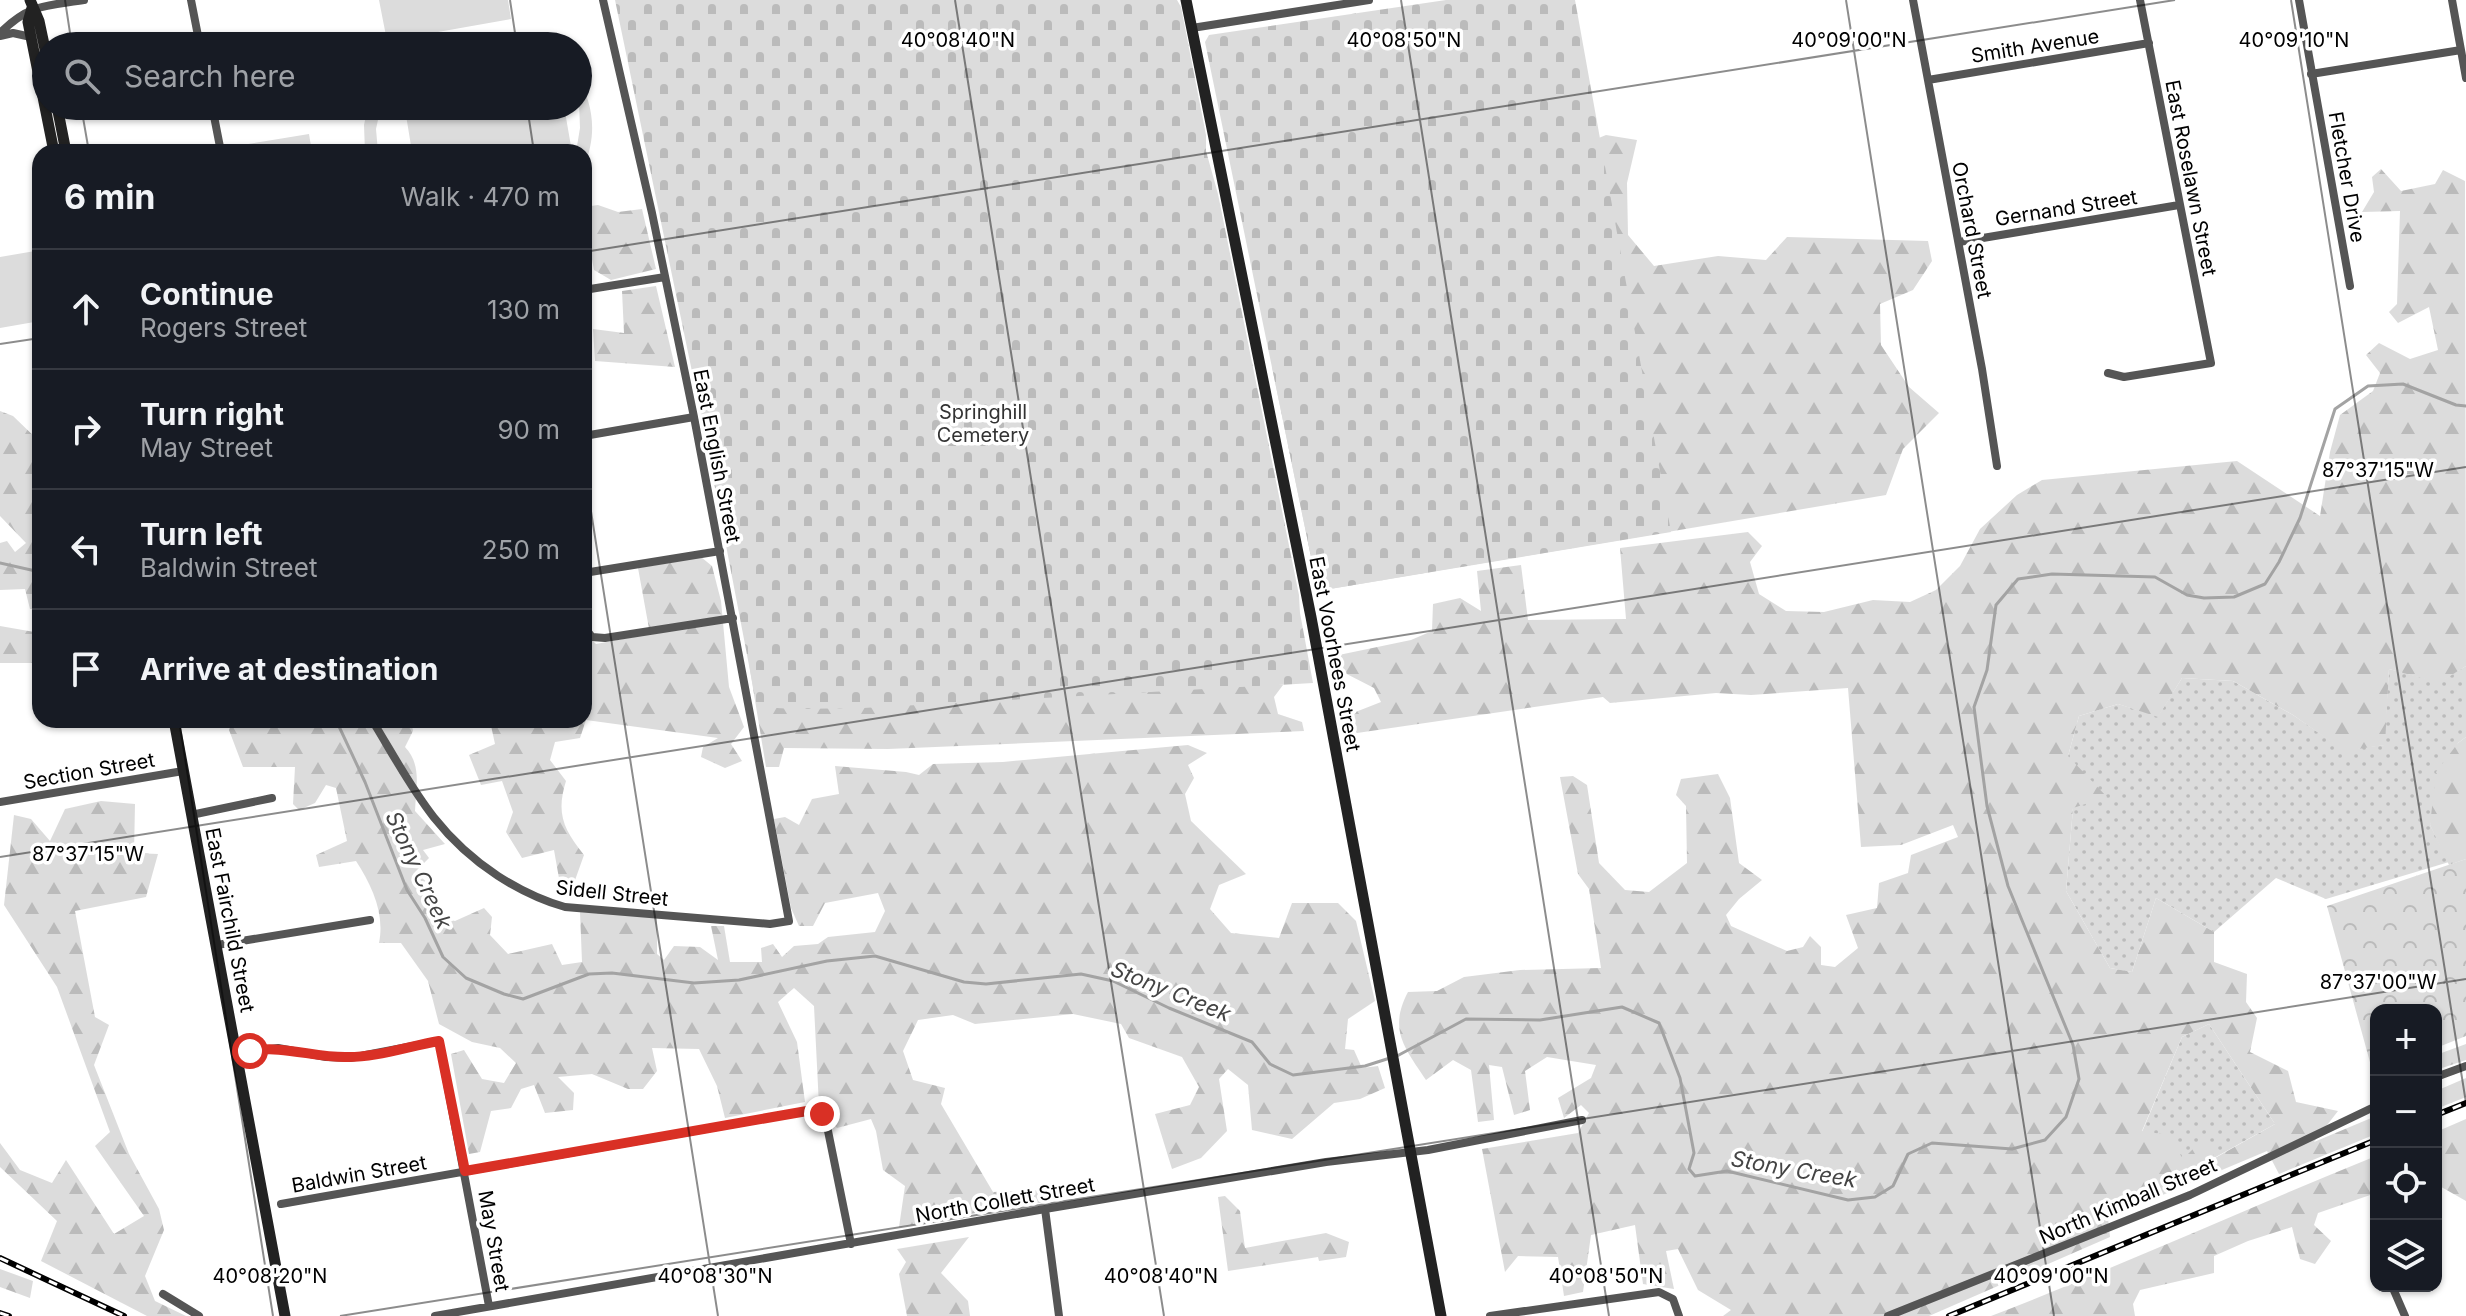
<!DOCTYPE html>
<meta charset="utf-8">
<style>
:root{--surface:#171b24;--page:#242831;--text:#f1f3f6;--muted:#9ea1a6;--line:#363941}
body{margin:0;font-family:Inter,sans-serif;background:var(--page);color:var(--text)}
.controls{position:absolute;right:24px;bottom:24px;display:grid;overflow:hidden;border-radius:16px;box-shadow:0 2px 6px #0004}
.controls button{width:72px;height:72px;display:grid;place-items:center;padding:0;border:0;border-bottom:2px solid var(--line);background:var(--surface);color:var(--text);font:40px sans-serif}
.stop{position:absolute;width:24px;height:24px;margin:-18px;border:6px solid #d93025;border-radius:50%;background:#fff}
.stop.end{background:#d93025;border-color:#fff;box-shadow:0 2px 8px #0008}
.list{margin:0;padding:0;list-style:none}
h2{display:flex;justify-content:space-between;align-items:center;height:104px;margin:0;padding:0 32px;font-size:34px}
h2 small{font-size:26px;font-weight:400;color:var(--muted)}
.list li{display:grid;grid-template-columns:52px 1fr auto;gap:24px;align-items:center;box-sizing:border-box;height:120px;padding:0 32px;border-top:2px solid var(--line)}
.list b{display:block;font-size:30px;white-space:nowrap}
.list p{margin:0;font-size:26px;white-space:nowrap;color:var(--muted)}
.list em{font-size:26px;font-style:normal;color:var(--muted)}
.icon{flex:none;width:44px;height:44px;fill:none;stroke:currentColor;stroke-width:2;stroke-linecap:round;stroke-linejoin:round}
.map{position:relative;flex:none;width:2466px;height:1316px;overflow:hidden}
.search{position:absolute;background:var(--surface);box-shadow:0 2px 6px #0004;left:32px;top:32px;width:560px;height:88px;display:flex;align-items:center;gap:20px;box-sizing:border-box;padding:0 28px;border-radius:44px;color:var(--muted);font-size:30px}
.panel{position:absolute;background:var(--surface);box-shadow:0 2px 6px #0004;left:32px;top:144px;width:560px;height:584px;border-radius:24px}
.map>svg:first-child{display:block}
.grass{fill:url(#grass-dots)}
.forest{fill:url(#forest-firs);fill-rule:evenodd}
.cemetery{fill:url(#cemetery-stones)}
.park{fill:url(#park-crowns)}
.garden{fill:#dcdcdc}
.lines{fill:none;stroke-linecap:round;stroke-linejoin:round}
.stream{stroke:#a3a3a3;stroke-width:3}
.street{stroke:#555;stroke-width:8}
.secondary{stroke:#222;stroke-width:11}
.rail-casing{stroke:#000;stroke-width:6}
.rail{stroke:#fff;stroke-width:3;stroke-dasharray:9;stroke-linecap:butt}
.route{stroke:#d93025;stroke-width:10}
.ticks{fill:none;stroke:#000;stroke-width:2;stroke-opacity:0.45}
.labels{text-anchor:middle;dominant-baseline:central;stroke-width:7;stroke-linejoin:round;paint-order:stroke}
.street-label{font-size:20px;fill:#000;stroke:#fff}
.park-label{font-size:20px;fill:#333;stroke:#fff}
.water-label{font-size:22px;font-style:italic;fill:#444;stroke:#fff}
.ticks-label{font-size:20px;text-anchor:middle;fill:#000;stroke:#fff;stroke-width:7;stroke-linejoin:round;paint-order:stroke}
</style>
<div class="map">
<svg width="2466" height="1316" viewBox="0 0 2466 1316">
<defs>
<pattern id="grass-dots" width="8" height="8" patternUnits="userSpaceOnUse" patternTransform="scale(2)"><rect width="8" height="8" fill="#dcdcdc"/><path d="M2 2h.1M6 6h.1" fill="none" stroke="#bbb" stroke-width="1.8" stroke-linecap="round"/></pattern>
<pattern id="forest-firs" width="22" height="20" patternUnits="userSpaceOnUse" patternTransform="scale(2)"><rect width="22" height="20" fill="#dcdcdc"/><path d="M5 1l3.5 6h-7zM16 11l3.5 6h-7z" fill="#bbb"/></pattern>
<pattern id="cemetery-stones" width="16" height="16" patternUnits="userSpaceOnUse" patternTransform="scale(2)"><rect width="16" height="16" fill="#dcdcdc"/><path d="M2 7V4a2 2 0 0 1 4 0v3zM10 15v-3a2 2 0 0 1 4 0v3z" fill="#bbb"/></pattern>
<pattern id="park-crowns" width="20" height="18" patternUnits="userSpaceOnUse" patternTransform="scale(2)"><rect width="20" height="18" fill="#dcdcdc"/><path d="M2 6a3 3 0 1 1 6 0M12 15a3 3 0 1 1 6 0" fill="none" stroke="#bbb"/></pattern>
</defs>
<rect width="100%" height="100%" fill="#fff"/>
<!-- grass -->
<path class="grass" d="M2466,666V737L2458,743L2430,825L2449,862L2326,899L2276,878L2214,932L2156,898L2132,972L2110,968L2066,891L2073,808L2068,756L2079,716L2118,704L2158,716L2182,678L2233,681L2293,715L2344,750L2384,745L2389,669L2439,682Z
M2209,1024L2275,1124L2214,1158L2183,1160L2142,1132L2182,1037Z"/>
<!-- forest -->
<path class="forest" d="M1606,135L1637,140L1627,183L1628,235L1654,266L1718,256L1766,260L1787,237L1928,241L1932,261L1913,290L1880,304L1881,345L1909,387L1939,413L1903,449L1886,495L1318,591L1272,367L1283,336L1565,152Z
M2381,169L2401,191L2435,184L2443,170L2465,181L2466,666L2439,683L2389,669L2385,745L2344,751L2293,715L2233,681L2182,678L2158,717L2118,704L2079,716L2068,756L2107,797L2073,808L2066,891L2110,968L2132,972L2156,898L2214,932V962L2247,974L2246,1002L2257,1018L2250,1052L2288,1071L2296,1102L2338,1111L2314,1142L2376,1116V1134L2279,1174L2267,1151L2108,1218L2110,1237L1929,1316H1723L1731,1310L1698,1290L1678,1249L1666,1251L1674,1289L1643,1284L1635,1225L1591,1235L1583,1292L1564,1296L1558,1257L1518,1256L1505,1272L1482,1149L1578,1133L1589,1113L1581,1105L1564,1118L1558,1098L1591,1078L1596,1065L1547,1057L1525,1071L1530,1110L1514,1115L1502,1067L1489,1065L1494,1120L1478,1122L1471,1070L1453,1060L1426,1080C1405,1048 1388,1030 1408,992L1437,991L1464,977L1520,970L1601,968L1589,889L1578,874L1560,777L1573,776L1587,785L1599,863L1625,890L1649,892L1687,863L1686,806L1676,795L1681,779L1718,774L1730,798L1739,863L1762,880L1739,899L1726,915L1731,926L1787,951L1803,947L1810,936L1821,947V965L1835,967L1858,948L1846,915L1877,908L1879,883L1908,873L1911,855L1958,837L1953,825L1901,845L1861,847L1848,688L1751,695L1716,693L1610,703L1603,697L1357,733L1347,725L1353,713L1381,702L1374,688L1337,669L1334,656L1411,640L1432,631L1433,604L1460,598L1481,611L1477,571L1521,565L1528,620L1626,619L1620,548L1748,532L1762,546L1750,562L1759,594L1786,611L1824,612L1873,600L1910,602L1936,590L1960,566L1980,529L2017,495L2042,480L2237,461L2320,516L2330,452L2340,415L2373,391L2380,373L2366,355L2379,343L2410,359L2438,350L2429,307L2398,323L2389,312L2397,304L2400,211L2362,212L2374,192L2372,177ZM2209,1024L2275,1124L2215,1158L2205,1137L2183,1159L2168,1135L2142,1131L2182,1037Z
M598,205L618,212L642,209L656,269L611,280L594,270L587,232H584V207Z
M656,286L675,367L595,361L593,329L624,333L622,291Z
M0,411L13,416L40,442V609H30L25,589L0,590V543L7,541L15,552L26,543L0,516Z
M701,557L712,566L721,601L729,687L744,727L731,744L742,761L725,768L701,757L703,747L718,738L586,720L580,738L555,742L550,760L566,781C556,813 563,829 584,855L574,883L560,884L554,850L522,858L506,832L513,812L502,781L481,785L469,755L495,744L490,721L486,720H584V633L596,644L650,634L638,568Z
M0,626L40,633V663H0Z
M749,664L1283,685L1274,697L1278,714L1302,722L1304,731L888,749L784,748L779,767H766Z
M233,720L275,722L279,720H411L413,731L405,747C422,765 416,787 415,811L445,844L423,850L429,858L415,872L435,889L425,902L433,916L455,921L484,908L492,917L490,935L508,954L552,944L562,965L582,962L580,912L657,917V954L664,960L674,946L700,947L718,960L711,926H724L730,962H762L761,948L773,944L782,957L794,946L818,944L828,937L875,932L885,911L878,893L825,903L813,926H799L791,908L774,819L785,817L799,825L812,799L839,794L835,766L906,772L919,775L933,764L1003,762L1188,745L1207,753L1188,765L1194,778L1185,794L1191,821L1246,874L1219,885L1210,909L1231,933L1279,938L1292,903H1338L1356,921L1375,1001L1348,1019L1345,1049L1354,1050L1362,1068L1378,1066L1385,1088L1360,1099L1334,1103L1292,1139L1252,1130L1248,1085L1228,1069L1219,1079L1227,1131L1201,1158L1172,1169L1155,1114L1190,1105L1199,1087L1182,1057L1129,1038L1121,1024L1073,1014L975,1024L953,1015L918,1020L903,1051L913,1080L945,1088L941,1104L993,1192L1047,1190L1044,1203H1004L987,1211L899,1227L905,1186L883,1170L876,1131L871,1119L837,1128L819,1106L814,1006L794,988L778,1002L797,1042L805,1102L725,1118L717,1086L699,1049L652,1048L657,1071L643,1089H628L592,1074L558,1077L574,1093L573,1110L545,1113L534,1085L521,1089L511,1108L491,1111L480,1152L469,1154L451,1054L464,1050L482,1079L504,1083L516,1063L500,1048L472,1042L439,1024L428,981L401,943H379C385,913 372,886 356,861L319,867L316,855L347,841L336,788L326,785L315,803L299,810L293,804L295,767H243L229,730Z
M2466,737V859L2449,865L2430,825L2436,772L2458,743Z
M101,801L135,804L134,853L158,854L146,897L75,911L95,1017L109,1025L94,1065L129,1154L159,1209L164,1230L145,1276L155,1301L186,1316H147L41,1261L57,1221L0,1167V1143L20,1170L52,1183L66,1160L114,1234L144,1216L95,1146L110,1132L57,987L4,905L14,815L31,819L50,841L65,809Z
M2466,1044V1060L2436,1070V1055Z
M2466,1078V1097L2436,1109V1091Z
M2466,1119V1201L2436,1184V1132Z
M2376,1156V1193L2318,1213L2314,1225L2331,1241L2315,1264L2300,1259L2292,1227L2248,1241L2214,1256V1273L2140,1290L2133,1304L2135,1316H1991C2121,1266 2247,1208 2376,1156Z
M1225,1196L1240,1211L1245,1248L1326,1233L1349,1242L1346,1257L1319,1261L1318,1257L1228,1271L1218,1197Z
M969,1237L941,1273L968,1301L970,1316H907L899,1274L906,1262L897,1249Z
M0,1269L33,1281L30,1298L0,1287Z"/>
<!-- cemetery -->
<path class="cemetery" d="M615,0H1177L1181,7L1206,135V151L1218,194L1299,595L1300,613L1313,683L863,708L795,709L757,707L701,415Z
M1446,0H1575L1671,532L1318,591L1205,42L1209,35Z"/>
<!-- park -->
<path class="park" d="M2466,859V1036L2436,1048V1010H2376V1072L2373,1073L2327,906Z"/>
<!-- garden -->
<path class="garden" d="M379,0H508L511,19L387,41Z
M578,78C594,105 597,136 584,166V152H576L580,128Z
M368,106H381L376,129L378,152H365L364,125Z
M424,106H564L572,152H412L405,109Z
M309,134L312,152H244L242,145Z
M35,251L40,279V321L0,328V257Z"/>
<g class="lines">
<!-- stream -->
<path class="stream" d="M0,563L40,572
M336,720L365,782L407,890L425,918L443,957L466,978L504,994L523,999L589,974L612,973L694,983L739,980L827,961L875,956L964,982L986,984L1081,974L1113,981L1169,1008L1252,1042L1270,1064L1293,1075L1365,1066L1390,1058
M1397,1056L1466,1019L1540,1020L1622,1007L1659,1023L1680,1078L1694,1153L1689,1169L1695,1176L1727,1171L1848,1200L1875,1197L1893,1186L1908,1154L1932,1143L2012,1149L2045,1140L2066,1117L2079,1079L2073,1045L2008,886L1987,806L1974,707L1987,670L1996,605L2018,579L2052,574L2155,577L2187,595L2204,598L2234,597L2265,584L2279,562L2300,518L2335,409L2368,386L2403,384L2456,405L2466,406"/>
<!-- street -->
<path class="street" d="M191,0L200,46
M1913,0L1982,369L1997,466
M2299,0L2350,286
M2452,0L2466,78
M1192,28L1369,0
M0,33C29,4 45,6 84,0
M0,36L13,33L31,37
M2311,74L2461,50
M1928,80L2149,43
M212,106L221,152
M1959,242L2179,205
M584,290L665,277
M2108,373L2124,377L2211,363L2140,0
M584,436L694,417
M584,573L720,551
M584,627L592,637L605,638L733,618
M372,720C411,784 433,833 498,876C520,890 540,900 565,907L770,924L789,921L694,417L652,213L603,0
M0,802L183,771
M191,815L272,798
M217,945L370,920
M237,1053L278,1048L326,1057L350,1058L439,1041L489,1306
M2436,1077L2466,1066
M281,1204L807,1111L822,1114L827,1126L851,1244
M1045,1209L1059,1316
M2392,1286L2405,1316
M163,1294L199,1316
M435,1316L1045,1209L1326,1162L1428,1150L1582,1120
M1490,1316L1659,1292L1673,1299L1679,1316
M1888,1316L2190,1195L2376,1106"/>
<!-- secondary -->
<path class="secondary" d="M30,0L39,21L46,54
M1186,0L1311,617L1441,1316
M32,8L28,22L54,152
M57,106L66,152
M174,720L285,1316"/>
<!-- rail casing -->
<g class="rail-casing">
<path id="rail" d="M2436,1115L2466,1103
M0,1258L124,1316
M0,1313L9,1316
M1949,1316L2376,1140"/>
</g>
<!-- rail -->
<use href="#rail" class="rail"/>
</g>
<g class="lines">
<!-- route -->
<path class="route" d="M250,1051C283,1045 312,1057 345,1057C375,1058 409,1046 439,1041L465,1171L807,1111L822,1114"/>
</g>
<!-- ticks -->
<path class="ticks" d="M65,0L72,46M510,0L517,46M955,0L1164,1316M1401,0L1609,1316M1846,0L2054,1316M2291,0L2466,1103M81,106L89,152M527,106L534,152M584,252L2175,0M0,344L40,338M584,467L718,1316M179,720L273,1316M0,857L2466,467M340,1316L2466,979"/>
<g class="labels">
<!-- street labels -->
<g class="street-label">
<text transform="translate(2035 46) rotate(-9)">Smith Avenue</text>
<text transform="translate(2347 177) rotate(80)">Fletcher Drive</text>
<text transform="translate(2191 178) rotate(79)">East Roselawn Street</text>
<text transform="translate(2066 208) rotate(-9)">Gernand Street</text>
<text transform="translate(1972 230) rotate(79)">Orchard Street</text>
<text transform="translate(717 456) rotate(79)">East English Street</text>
<text transform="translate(1335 654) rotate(79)">East Voorhees Street</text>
<text transform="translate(89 771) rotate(-10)">Section Street</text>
<text transform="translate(612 893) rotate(6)">Sidell Street</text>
<text transform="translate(230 920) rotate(79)">East Fairchild Street</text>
<text transform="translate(359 1174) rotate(-10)">Baldwin Street</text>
<text transform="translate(1005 1200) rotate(-10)">North Collett Street</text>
<text transform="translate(2128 1201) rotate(-23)">North Kimball Street</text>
<text transform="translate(494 1241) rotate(80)">May Street</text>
</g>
<!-- park labels -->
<g class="park-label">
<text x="983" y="412">Springhill<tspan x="983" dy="23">Cemetery</tspan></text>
</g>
<!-- water labels -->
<g class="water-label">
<text transform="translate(419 870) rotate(65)">Stony Creek</text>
<text transform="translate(1171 991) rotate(22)">Stony Creek</text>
<text transform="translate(1794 1169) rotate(10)">Stony Creek</text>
</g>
</g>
<g class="ticks-label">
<text x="958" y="47">40°08'40"N</text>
<text x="1404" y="47">40°08'50"N</text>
<text x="1849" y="47">40°09'00"N</text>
<text x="2294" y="47">40°09'10"N</text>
<text x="2378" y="477">87°37'15"W</text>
<text x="88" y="861">87°37'15"W</text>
<text x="2378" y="989">87°37'00"W</text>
<text x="270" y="1283">40°08'20"N</text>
<text x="715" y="1283">40°08'30"N</text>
<text x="1161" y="1283">40°08'40"N</text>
<text x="1606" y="1283">40°08'50"N</text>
<text x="2051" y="1283">40°09'00"N</text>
</g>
</svg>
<div class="controls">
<button>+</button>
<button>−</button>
<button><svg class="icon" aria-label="locate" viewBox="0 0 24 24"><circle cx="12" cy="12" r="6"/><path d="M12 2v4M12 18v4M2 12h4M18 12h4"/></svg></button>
<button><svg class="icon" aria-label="layers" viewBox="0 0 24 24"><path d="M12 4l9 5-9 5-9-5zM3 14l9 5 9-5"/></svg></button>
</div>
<div class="stop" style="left:250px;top:1051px"></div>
<div class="stop end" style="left:822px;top:1114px"></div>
<div class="search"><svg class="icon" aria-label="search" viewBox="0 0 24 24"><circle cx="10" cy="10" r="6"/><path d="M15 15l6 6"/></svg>Search here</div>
<section class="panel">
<h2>6 min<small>Walk · 470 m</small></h2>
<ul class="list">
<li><svg class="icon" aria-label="ahead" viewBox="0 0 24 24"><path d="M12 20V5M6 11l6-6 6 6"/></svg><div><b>Continue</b><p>Rogers Street</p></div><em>130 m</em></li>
<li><svg class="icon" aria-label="right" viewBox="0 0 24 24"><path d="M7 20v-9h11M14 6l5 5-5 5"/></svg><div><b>Turn right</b><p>May Street</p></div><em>90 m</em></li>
<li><svg class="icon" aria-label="left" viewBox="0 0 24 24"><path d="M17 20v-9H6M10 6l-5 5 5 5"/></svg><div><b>Turn left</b><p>Baldwin Street</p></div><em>250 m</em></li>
<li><svg class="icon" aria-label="arrive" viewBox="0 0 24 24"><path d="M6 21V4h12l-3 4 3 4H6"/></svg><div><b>Arrive at destination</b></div></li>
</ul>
</section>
</div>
